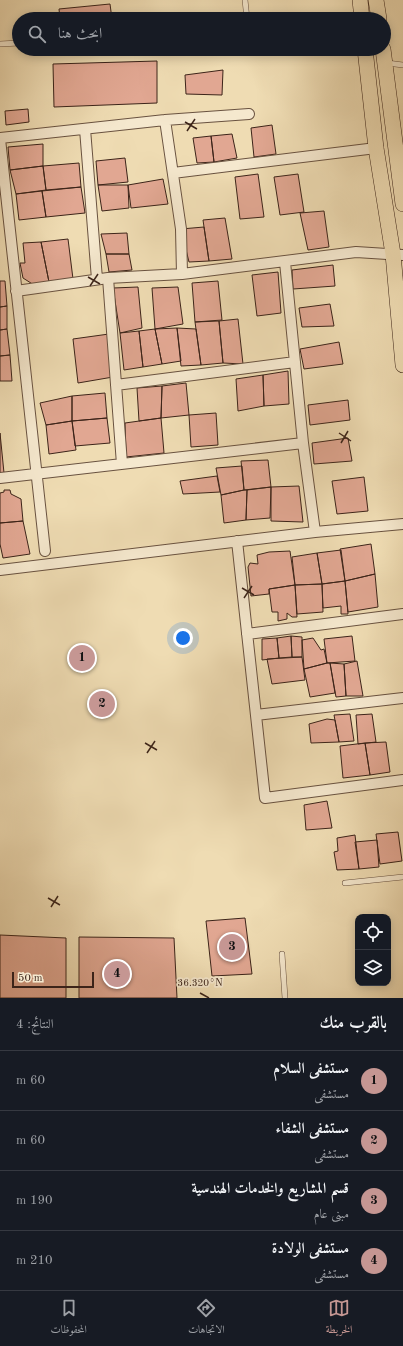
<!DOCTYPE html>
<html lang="ar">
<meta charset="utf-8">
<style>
:root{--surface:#171b24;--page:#20242c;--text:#f1f3f6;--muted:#9ea1a6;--line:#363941;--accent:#c59692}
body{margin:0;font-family:"Old Standard TT",Amiri,serif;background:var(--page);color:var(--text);direction:rtl}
.controls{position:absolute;right:12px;bottom:12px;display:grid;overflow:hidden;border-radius:8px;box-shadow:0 2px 10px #0003}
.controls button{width:36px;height:36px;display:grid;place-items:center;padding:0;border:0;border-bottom:1px solid var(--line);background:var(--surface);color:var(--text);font:20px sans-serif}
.scale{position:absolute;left:12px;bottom:10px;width:82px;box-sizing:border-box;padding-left:4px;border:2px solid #3c2419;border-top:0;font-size:11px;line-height:14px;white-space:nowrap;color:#3c2419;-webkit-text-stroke:3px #f5e8ce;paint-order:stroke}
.you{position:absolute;left:183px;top:638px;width:14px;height:14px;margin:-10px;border:3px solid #fff;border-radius:50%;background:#1a73e8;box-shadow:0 0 0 6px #1a73e833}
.badge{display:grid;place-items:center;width:26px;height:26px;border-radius:50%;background:var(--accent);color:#111;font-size:13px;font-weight:700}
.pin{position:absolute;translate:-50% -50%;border:2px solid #fff;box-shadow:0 1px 4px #0006}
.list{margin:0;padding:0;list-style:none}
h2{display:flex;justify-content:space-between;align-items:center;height:52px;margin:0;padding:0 16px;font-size:17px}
h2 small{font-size:13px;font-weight:400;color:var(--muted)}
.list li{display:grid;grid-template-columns:26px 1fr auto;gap:12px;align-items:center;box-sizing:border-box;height:60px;padding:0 16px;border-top:1px solid var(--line)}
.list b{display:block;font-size:15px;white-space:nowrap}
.list p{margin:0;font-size:13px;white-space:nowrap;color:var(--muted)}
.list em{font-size:13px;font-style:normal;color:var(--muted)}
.icon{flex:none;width:22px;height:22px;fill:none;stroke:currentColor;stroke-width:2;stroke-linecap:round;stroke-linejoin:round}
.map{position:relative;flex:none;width:403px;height:998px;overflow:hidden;direction:ltr}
.search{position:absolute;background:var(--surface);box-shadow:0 2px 10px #0003;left:12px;right:12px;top:12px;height:44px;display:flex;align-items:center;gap:10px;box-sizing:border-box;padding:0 14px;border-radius:22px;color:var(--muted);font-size:15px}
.sheet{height:292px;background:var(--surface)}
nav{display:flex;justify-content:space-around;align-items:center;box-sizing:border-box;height:56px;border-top:1px solid var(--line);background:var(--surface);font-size:11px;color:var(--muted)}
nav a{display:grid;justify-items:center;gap:2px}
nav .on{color:var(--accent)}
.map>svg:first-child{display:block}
.building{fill:#e1a792;stroke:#3c2419}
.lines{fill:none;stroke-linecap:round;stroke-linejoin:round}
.lane-casing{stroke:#695240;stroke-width:6}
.street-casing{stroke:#695240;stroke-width:12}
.primary-casing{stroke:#3c2419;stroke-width:16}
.lane{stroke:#f5e8ce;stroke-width:5}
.street{stroke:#f5e8ce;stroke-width:10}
.primary{stroke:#efdcb3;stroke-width:15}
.ticks{fill:none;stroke:#3c2419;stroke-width:1.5}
.ticks-label{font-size:10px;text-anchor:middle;fill:#3c2419;stroke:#f5e8ce;stroke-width:3.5;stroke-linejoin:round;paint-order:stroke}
</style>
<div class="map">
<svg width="403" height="998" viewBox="0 0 403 998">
<rect width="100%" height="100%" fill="#efdcb3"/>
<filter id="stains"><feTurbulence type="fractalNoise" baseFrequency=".005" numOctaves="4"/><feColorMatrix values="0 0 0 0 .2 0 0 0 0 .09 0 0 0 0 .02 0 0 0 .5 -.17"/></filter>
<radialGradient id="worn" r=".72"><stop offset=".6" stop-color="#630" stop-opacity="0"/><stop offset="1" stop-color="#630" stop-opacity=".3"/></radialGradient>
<!-- building -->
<path class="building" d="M110,4L112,19H60L59,9Z
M157,61V103L54,107L53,64Z
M223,70L222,95L186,94L185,75Z
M28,109L29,122L6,125L5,111Z
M272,125L276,154L254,157L251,128Z
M232,134L237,158L214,162L211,136Z
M211,136L214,162L197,163L193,138Z
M43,144V166L10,170L8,147Z
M125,158L128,182L98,185L96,161Z
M79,163L81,187L46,190L43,166Z
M43,166L46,190L16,194L10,170Z
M258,174L264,217L240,219L235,177Z
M298,174L304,212L280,215L274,177Z
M163,179L168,204L131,208L128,185Z
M98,185H128L129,208L102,211Z
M81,187L85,213L46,217L42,191Z
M42,191L46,217L19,220L16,194Z
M324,211L329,247L308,250L300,213Z
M225,218L232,259L209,261L203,220Z
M204,227L209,261L189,262L181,229Z
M127,233L129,254H106L101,234Z
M68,239L73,279L49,282L41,242Z
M41,242L49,282L34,285L23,278L20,263H25L23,243Z
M106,254H129L132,270L109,272Z
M333,265L335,286L293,289L292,270Z
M278,272L281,313L257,316L252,275Z
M0,281H5L7,306L0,307Z
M218,281L222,320L195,322L192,283Z
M138,287L142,328L120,333L113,288Z
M178,287L183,324L155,329L152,288Z
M330,304L334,326L302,327L299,308Z
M7,306V329L0,330V307Z
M238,319L243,364L223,363L219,321Z
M219,321L223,363L201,365L195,322Z
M177,328L196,329L201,365L181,366Z
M177,328L181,361L162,364L155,329Z
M7,329L10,355L0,356V330Z
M155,329L162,364L143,367L139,331Z
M139,331L143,367L124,370L120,333Z
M109,334L113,377L78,383L73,339Z
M339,342L343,364L304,369L300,349Z
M10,355L12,381H0V356Z
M288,371L289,404L264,406L263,375Z
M263,375L264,406L238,411L236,379Z
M186,383L189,415L161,418L162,386Z
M162,386L161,418L139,421L137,388Z
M105,393L107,418L72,421V396Z
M72,396V421L46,425L40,403Z
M348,400L350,420L310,425L308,405Z
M216,413L218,445L191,447L189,415Z
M107,418L110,443L75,446L72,421Z
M161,418L164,453L126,457L125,423Z
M72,421L76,450L49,454L46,425Z
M0,433L4,473H0Z
M348,438L352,461L314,464L312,443Z
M268,460L271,487L244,490L241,461Z
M242,466L244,490L221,495L216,468Z
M217,476L220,492L183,494L180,481Z
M364,477L368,511L337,514L332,481Z
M299,486L303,522L271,521V487Z
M271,487L270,518L246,520L247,490Z
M4,490H10L11,494L21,499L23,521L0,523V493L4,492Z
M244,490H247L246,520L224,523L221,495Z
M23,521L30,554L3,558L0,544V523Z
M371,544L375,574L345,581L340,549Z
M341,550L345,581L322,584L317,553Z
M290,551L295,585L269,589V594L251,596L248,567L250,563L258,564L257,555L269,552Z
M317,553L322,584L295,585L292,557Z
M375,574L378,607L348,612L345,581Z
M345,581L348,614H341V606L323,608L322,584Z
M322,584L323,612L297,614L295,585Z
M295,585L297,617H292L287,613V619L278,621V612H272L269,589Z
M291,636L292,657L279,658L277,638Z
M291,636L302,637V657H292Z
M352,636L355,661L327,663L324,639Z
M277,638L279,658L262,660V639Z
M313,638L321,650L324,649L327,663L304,669L302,640Z
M302,657L305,680L272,684L267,659Z
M357,661L363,696H346L344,664Z
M327,663H330L335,693L310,697L304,669Z
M330,663L344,664L346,696L336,697Z
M350,714L354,741L339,742L334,715Z
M372,714L376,742L358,744L356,715Z
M327,719L335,720L339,742L311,743L309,724Z
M386,742L390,772L370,775L365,743Z
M365,743L370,775L343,778L340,746Z
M327,801L332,828L306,830L304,805Z
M398,832L402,861L380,864L376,834Z
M355,835L359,869L337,870L334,852L338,851L337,838Z
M377,840L379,867L359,869L355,842Z
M245,918L252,974L212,976L206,921Z
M0,935L66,938V998H0Z
M79,937L174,938L177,998H79Z"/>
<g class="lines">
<!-- lane casing -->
<g class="lane-casing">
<path id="lane" d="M245,0L247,19
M0,44L19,43
M249,49V51L265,49
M387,63L403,65
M345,883L403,877
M282,954L285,998"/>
</g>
<!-- street casing -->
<g class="street-casing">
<path id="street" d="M165,120L181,229L182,274
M85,129L97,279
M0,138L165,120L249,114
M0,139L45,551
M173,173L376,148
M285,262L303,443L315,532
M108,278L122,464
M16,291L108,278L182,274L356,252L403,255
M116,385L295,362
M0,478L303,443
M237,541L265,798L403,780
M0,570L315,532L403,524
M247,634L403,614
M256,715L403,698"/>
</g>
<!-- primary casing -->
<g class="primary-casing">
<path id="primary" d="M360,0L362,19
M376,0L379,19
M365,49L376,148L393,254L403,365
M383,49L403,204"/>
</g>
<!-- lane -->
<use href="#lane" class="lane"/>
<!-- street -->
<use href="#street" class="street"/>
<!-- primary -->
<use href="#primary" class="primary"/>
</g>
<!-- ticks -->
<path class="ticks" d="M185,122L197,129M187,131L195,119M88,277L100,284M90,286L98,274M339,433L351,441M341,443L348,431M242,588L254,595M244,598L252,586M145,743L157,750M147,753L155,741M48,898L60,905M51,907L58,896M200,993L209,998"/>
<g class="ticks-label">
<text x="200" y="986">36.320°N</text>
</g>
<rect width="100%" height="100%" filter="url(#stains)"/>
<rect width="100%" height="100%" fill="url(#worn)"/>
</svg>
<div class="controls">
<button><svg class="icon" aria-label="locate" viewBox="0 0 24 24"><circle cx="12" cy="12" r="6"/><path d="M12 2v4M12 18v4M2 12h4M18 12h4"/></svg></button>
<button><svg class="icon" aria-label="layers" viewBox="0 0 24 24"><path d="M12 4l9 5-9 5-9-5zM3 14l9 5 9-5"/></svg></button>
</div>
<div class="scale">50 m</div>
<div class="you"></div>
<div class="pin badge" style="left:82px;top:658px">1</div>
<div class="pin badge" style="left:102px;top:704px">2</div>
<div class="pin badge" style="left:232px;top:947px">3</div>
<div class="pin badge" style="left:117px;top:974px">4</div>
<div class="search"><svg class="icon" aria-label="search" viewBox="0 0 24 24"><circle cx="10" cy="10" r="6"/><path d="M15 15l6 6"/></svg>ابحث هنا</div>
</div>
<section class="sheet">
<h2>بالقرب منك<small>النتائج: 4</small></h2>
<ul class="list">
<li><span class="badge">1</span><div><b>مستشفى السلام</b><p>مستشفى</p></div><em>60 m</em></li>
<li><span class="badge">2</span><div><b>مستشفى الشفاء</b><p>مستشفى</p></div><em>60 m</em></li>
<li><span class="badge">3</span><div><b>قسم المشاريع والخدمات الهندسية</b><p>مبنى عام</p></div><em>190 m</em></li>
<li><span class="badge">4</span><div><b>مستشفى الولادة</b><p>مستشفى</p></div><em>210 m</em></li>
</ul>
</section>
<nav>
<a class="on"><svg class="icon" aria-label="map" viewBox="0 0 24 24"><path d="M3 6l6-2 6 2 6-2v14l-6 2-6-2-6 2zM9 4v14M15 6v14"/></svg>الخريطة</a>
<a><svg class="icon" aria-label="directions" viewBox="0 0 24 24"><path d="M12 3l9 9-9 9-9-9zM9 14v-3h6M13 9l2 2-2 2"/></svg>الاتجاهات</a>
<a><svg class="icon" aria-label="saved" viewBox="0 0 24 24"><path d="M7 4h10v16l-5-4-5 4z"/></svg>المحفوظات</a>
</nav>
